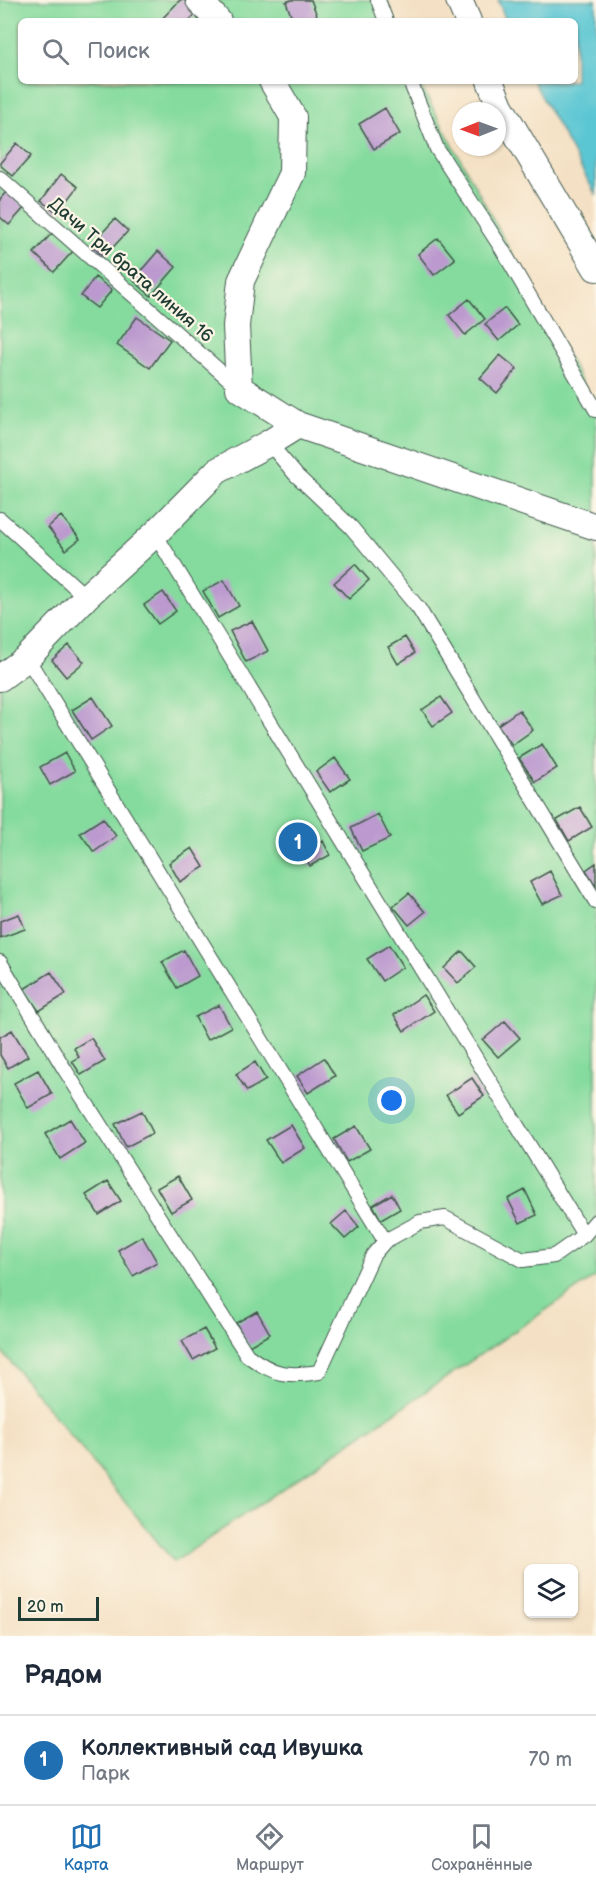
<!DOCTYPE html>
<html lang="ru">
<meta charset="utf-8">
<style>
:root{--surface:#fff;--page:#f2f2f3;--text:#1f2937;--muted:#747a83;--line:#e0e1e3;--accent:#1f6fb2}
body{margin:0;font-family:"Balsamiq Sans",sans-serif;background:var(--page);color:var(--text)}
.controls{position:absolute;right:18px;bottom:18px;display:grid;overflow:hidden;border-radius:9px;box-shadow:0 2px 4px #0004}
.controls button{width:54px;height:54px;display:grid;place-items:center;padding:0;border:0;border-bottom:2px solid var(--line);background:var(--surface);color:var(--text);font:30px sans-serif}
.compass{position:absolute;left:452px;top:102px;width:54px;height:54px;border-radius:50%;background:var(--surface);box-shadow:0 2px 4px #0004;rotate:269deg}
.scale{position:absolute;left:18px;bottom:15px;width:81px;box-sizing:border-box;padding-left:6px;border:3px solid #1f3d34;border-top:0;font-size:16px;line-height:21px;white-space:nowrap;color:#1f3d34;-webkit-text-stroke:4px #fcf5e5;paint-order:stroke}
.you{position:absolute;left:392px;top:1101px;width:21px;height:21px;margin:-15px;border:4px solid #fff;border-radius:50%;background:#1a73e8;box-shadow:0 0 0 9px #1a73e833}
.badge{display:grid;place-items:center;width:39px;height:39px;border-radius:50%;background:var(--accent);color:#fff;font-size:20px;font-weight:700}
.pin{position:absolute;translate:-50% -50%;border:3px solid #fff;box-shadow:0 2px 6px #0006}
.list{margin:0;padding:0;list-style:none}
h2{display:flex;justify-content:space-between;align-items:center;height:78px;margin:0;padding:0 24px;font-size:26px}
h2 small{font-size:20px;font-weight:400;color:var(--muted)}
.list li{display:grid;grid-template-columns:39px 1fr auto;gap:18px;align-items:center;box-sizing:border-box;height:90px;padding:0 24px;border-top:2px solid var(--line)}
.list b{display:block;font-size:22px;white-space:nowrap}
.list p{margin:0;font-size:20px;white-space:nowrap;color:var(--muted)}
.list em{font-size:20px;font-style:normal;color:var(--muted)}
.icon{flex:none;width:33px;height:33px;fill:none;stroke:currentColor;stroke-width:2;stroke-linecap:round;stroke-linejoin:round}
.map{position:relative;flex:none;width:596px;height:1636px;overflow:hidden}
.search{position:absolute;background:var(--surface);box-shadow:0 2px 4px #0004;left:18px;right:18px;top:18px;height:66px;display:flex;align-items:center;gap:15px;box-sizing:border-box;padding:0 21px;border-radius:9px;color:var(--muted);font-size:22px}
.sheet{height:168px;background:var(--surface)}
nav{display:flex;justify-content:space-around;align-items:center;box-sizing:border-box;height:84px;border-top:2px solid var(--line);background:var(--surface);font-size:16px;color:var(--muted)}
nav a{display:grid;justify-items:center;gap:3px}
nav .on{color:var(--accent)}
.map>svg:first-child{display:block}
.green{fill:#85db9e;stroke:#528c69;stroke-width:1.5}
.water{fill:#5ac6d3;stroke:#3c8284;stroke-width:1.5}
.building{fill:#bc9acf}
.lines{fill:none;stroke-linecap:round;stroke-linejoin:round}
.service-casing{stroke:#3f564a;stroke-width:16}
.minor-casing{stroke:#3f564a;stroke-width:28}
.service{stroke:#fff;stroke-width:14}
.minor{stroke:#fff;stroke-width:26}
.labels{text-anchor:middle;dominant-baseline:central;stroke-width:4.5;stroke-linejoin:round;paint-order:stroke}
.street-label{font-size:18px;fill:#1f3d34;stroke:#fcf5e5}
</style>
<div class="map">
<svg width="596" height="1636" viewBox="0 0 596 1636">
<rect width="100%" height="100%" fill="#fcf5e5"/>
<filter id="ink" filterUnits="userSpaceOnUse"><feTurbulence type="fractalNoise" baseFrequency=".0167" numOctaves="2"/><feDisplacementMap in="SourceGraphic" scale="12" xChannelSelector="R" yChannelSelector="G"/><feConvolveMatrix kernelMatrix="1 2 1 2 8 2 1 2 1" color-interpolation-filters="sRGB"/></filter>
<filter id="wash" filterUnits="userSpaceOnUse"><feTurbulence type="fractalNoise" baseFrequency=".008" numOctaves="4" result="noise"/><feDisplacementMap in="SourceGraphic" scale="24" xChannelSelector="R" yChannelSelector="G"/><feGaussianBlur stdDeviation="1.35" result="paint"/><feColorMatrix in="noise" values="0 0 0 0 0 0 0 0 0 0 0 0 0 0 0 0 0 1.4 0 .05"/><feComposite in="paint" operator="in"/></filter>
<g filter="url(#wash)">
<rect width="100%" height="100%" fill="#f4e1c5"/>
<!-- green -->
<path class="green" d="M0,0H387L395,21H21V81H418L596,409V1276L174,1562L0,1349Z"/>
<!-- water -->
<path class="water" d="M498,0H596V195L533,81H575V21H506Z"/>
<g id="blocks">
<!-- building -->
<path class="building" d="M180,0H184L197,13L189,21H160Z
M291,0H311L319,21H293L286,2Z
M385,108L400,134L374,149L359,124Z
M17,143L31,156L13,176L0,165V163Z
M61,174L78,187L58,213L41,201Z
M7,191L25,207L9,225L0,217V199Z
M115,219L128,231L104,257L91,245Z
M52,233L73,251L54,272L34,253Z
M438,238L455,259L434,275L418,254Z
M158,251L176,267L151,296L133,280Z
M95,277L112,290L97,308L81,296Z
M469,299L485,319L465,335L449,315Z
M505,308L518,325L499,341L485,324Z
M137,317L170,340L150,368L117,345Z
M500,355L517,369L497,393L480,378Z
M61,516L80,539L66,550L48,527Z
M355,564L369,580L349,599L334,583Z
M224,580L239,606L218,618L203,591Z
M163,592L176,611L158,624L144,605Z
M252,621L268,651L246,662L230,631Z
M405,637L415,653L398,664L388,647Z
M69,645L84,662L66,677L52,660Z
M93,697L112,726L91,740L72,710Z
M441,697L452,713L433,726L422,710Z
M519,710L533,730L512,745L498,725Z
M542,744L557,768L535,782L519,758Z
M65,753L75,771L50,785L40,767Z
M335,758L350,779L330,792L316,772Z
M580,807L592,827L569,841L557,820Z
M378,814L390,838L362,851L351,828Z
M103,818L116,836L94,852L80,833Z
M308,839L311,847L323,841L330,855L310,866L299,844Z
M192,848L204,867L180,882L169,863Z
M596,863V886L586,870Z
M550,871L562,895L542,904L530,882Z
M409,893L425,912L409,925L393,906Z
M19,914L25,929L0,938V921Z
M389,945L403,967L382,981L367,959Z
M184,950L198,976L177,988L162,962Z
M462,951L476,967L458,983L444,968Z
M51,972L66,994L39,1011L24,989Z
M423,995L434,1011L404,1031L394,1015Z
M219,1005L231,1027L207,1040L195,1017Z
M505,1021L520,1038L498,1057L483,1040Z
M12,1030L28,1056L8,1068L0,1055V1037Z
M91,1038L105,1061L81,1075L72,1061L79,1057L74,1048Z
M324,1058L335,1076L308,1093L297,1076Z
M255,1062L266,1080L247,1091L236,1074Z
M38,1070L52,1094L28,1108L14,1083Z
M472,1078L484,1096L458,1113L446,1095Z
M142,1111L153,1133L126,1147L115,1124Z
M70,1119L85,1143L60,1159L45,1134Z
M291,1125L305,1148L281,1163L266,1140Z
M356,1126L370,1149L347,1162L334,1139Z
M178,1176L192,1200L171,1212L157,1188Z
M108,1181L121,1201L99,1215L86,1195Z
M525,1190L537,1215L520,1223L508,1199Z
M392,1194L400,1209L381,1220L373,1205Z
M346,1211L359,1227L345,1239L331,1224Z
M142,1236L157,1262L133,1276L118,1250Z
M257,1311L270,1334L249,1346L236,1323Z
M204,1329L215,1348L193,1360L182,1341Z"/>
</g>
</g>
<g filter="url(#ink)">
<use href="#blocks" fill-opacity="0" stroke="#3f564a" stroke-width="1.5"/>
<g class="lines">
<!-- service casing -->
<g class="service-casing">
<path id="service" d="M378,0L386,21
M410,81L437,149L502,249L596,410
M0,178L239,388
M269,443L296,475L351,527L419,609L596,902
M0,519L86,597
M155,534L584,1235
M27,658L385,1241
M0,962L65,1070L247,1355C274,1375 286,1377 319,1372L373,1255L385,1241L420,1222L445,1218L523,1260L554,1256L584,1235L596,1221"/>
</g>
<!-- minor casing -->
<g class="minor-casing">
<path id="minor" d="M199,0L218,21
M459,0L468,21
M272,81L293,117L292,173L241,281L236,326L239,388L298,425
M490,81L500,106L596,268
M0,678L27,658L86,597L155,534L217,471L269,443L298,425L596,527"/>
</g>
<!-- service -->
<use href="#service" class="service"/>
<!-- minor -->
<use href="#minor" class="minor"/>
</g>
</g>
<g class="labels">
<!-- street labels -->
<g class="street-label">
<text transform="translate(131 270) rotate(41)">Дачи Три брата линия 16</text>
</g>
</g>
</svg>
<div class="controls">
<button><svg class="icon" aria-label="layers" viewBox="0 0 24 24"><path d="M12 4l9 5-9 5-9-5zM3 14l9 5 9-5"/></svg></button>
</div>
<svg class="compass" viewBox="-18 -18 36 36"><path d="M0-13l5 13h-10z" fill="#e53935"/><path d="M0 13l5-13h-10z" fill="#747a83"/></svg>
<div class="scale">20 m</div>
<div class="you"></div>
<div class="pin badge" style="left:298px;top:842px">1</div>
<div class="search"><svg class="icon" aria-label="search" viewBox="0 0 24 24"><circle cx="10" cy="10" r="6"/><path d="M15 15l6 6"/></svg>Поиск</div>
</div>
<section class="sheet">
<h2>Рядом<small></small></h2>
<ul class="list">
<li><span class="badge">1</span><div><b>Коллективный сад Ивушка</b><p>Парк</p></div><em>70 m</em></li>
</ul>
</section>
<nav>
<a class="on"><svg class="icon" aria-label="map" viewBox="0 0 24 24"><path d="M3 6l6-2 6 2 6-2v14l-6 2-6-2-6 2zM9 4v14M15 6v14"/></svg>Карта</a>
<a><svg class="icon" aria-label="directions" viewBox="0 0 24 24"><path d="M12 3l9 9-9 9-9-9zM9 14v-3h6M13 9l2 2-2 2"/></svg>Маршрут</a>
<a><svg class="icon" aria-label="saved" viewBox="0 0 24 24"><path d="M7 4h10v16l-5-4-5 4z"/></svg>Сохранённые</a>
</nav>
